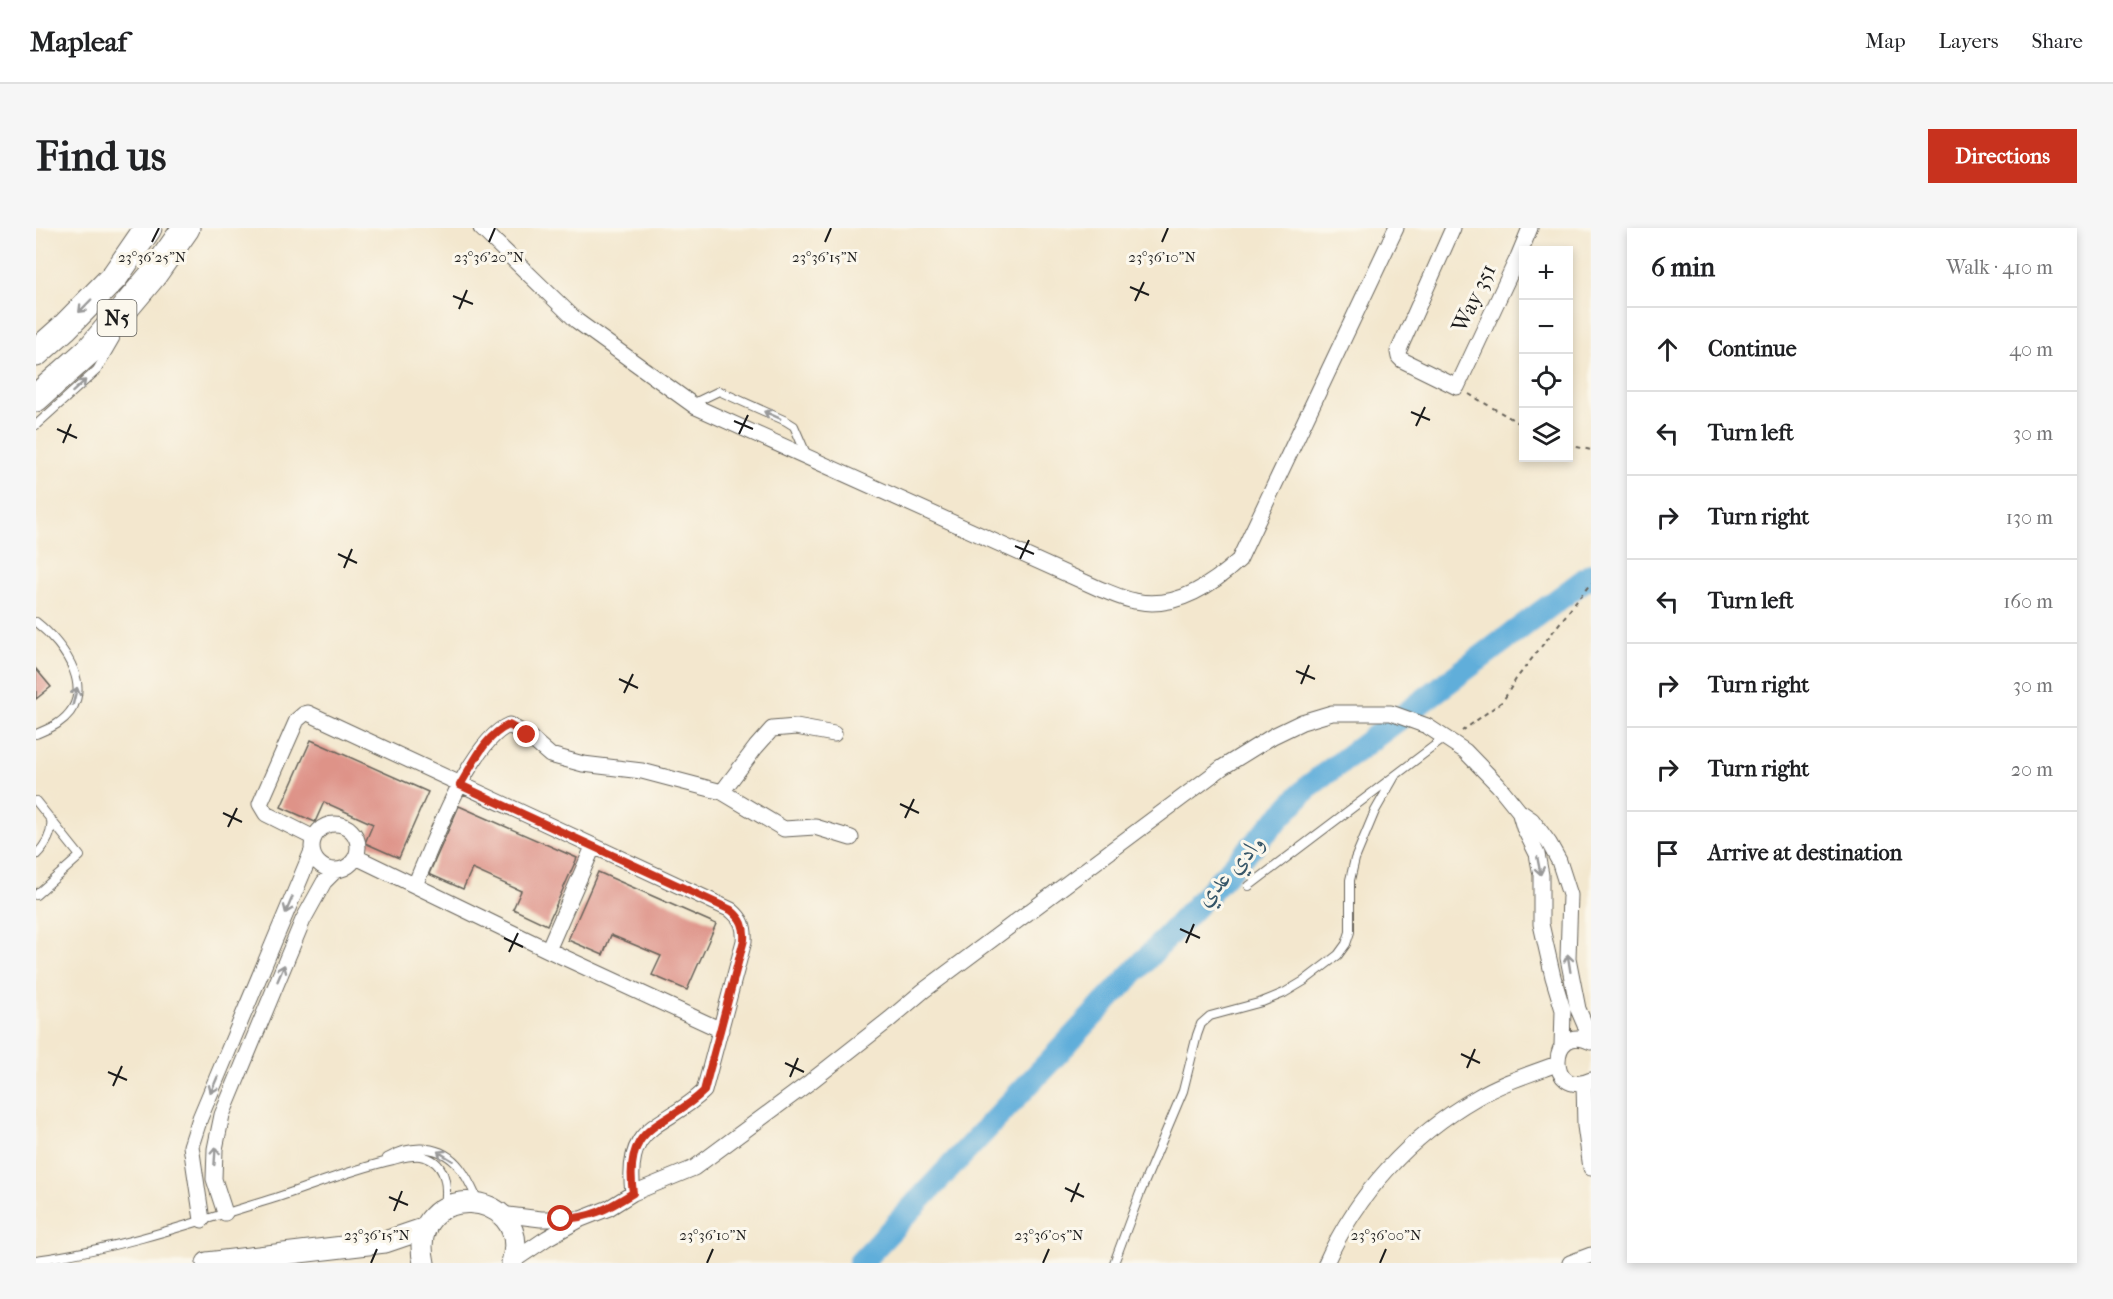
<!DOCTYPE html>
<meta charset="utf-8">
<style>
:root{--surface:#fff;--page:#f6f6f6;--text:#202124;--muted:#757577;--line:#e0e0e0;--accent:#c8321e}
body{margin:0;font-family:"IM FELL French Canon",Amiri,serif;background:var(--page);color:var(--text)}
.controls{position:absolute;right:18px;top:18px;display:grid;overflow:hidden;border-radius:0px;box-shadow:0 3px 9px #0003}
.controls button{width:54px;height:54px;display:grid;place-items:center;padding:0;border:0;border-bottom:2px solid var(--line);background:var(--surface);color:var(--text);font:30px sans-serif}
.stop{position:absolute;width:18px;height:18px;margin:-14px;border:4px solid #c8321e;border-radius:50%;background:#fff}
.stop.end{background:#c8321e;border-color:#fff;box-shadow:0 2px 6px #0008}
.list{margin:0;padding:0;list-style:none}
h2{display:flex;justify-content:space-between;align-items:center;height:78px;margin:0;padding:0 24px;font-size:26px}
h2 small{font-size:20px;font-weight:400;color:var(--muted)}
.list li{display:grid;grid-template-columns:39px 1fr auto;gap:18px;align-items:center;box-sizing:border-box;height:84px;padding:0 24px;border-top:2px solid var(--line)}
.list b{display:block;font-size:22px;white-space:nowrap}
.list em{font-size:20px;font-style:normal;color:var(--muted)}
.icon{flex:none;width:33px;height:33px;fill:none;stroke:currentColor;stroke-width:2;stroke-linecap:round;stroke-linejoin:round}
.map{position:relative;flex:none;width:1555px;height:1035px;overflow:hidden;border-radius:0px}
header{display:flex;align-items:center;gap:36px;box-sizing:border-box;height:84px;padding:0 30px;background:var(--surface);border-bottom:2px solid var(--line)}
header strong{font-size:28px}
nav{display:flex;gap:33px;margin-inline-start:auto;font-size:21px}
.intro{display:flex;align-items:center;justify-content:space-between;box-sizing:border-box;height:144px;padding:0 36px}
h1{margin:0;font-size:42px}
.button{padding:15px 27px;border-radius:0px;background:var(--accent);color:#fff;font-size:21px;font-weight:700}
main{display:flex;gap:36px;padding:0 36px}
aside{flex:1;background:var(--surface);border-radius:0px;box-shadow:0 3px 9px #0003}
.map>svg:first-child{display:block}
.lines{fill:none;stroke-linecap:round;stroke-linejoin:round}
.river{stroke:#60aeda;stroke-width:24}
.building{fill:#de9388}
.lane-casing{stroke:#67635a;stroke-width:10}
.street-casing{stroke:#67635a;stroke-width:17}
.secondary-casing{stroke:#67635a;stroke-width:23}
.highway-casing{stroke:#67635a;stroke-width:29}
.path{stroke:#67635a;stroke-width:2;stroke-dasharray:4.5 4.5;stroke-linecap:butt}
.lane{stroke:#fff;stroke-width:8}
.street{stroke:#fff;stroke-width:15}
.secondary{stroke:#fff;stroke-width:21}
.highway{stroke:#fff;stroke-width:27}
.oneway{stroke:#999}
.route{stroke:#c8321e;stroke-width:8}
.ticks{fill:none;stroke:#1c1c1c;stroke-width:2}
.labels{text-anchor:middle;dominant-baseline:central;stroke-width:6;stroke-linejoin:round;paint-order:stroke}
.shield{fill:#fbf7ec;stroke:#5f5e5a;stroke-width:1.5}
.shield-label{font-size:21px;font-weight:bold;fill:#1c1c1c}
.street-label{font-size:22px;fill:#1c1c1c;stroke:#fbf7ec}
.water-label{font-size:24px;font-style:italic;fill:#375668;stroke:#fbf7ec}
.ticks-label{font-size:15px;text-anchor:middle;fill:#1c1c1c;stroke:#fbf7ec;stroke-width:6;stroke-linejoin:round;paint-order:stroke}
</style>
<header>
<strong>Mapleaf</strong>
<nav><a>Map</a><a>Layers</a><a>Share</a></nav>
</header>
<div class="intro"><h1>Find us</h1><a class="button">Directions</a></div>
<main>
<div class="map">
<svg width="1555" height="1035" viewBox="0 0 1555 1035">
<rect width="100%" height="100%" fill="#fbf7ec"/>
<filter id="ink" filterUnits="userSpaceOnUse"><feTurbulence type="fractalNoise" baseFrequency=".0167" numOctaves="2"/><feDisplacementMap in="SourceGraphic" scale="12" xChannelSelector="R" yChannelSelector="G"/><feConvolveMatrix kernelMatrix="1 2 1 2 8 2 1 2 1" color-interpolation-filters="sRGB"/></filter>
<filter id="wash" filterUnits="userSpaceOnUse"><feTurbulence type="fractalNoise" baseFrequency=".008" numOctaves="4" result="noise"/><feDisplacementMap in="SourceGraphic" scale="24" xChannelSelector="R" yChannelSelector="G"/><feGaussianBlur stdDeviation="1.35" result="paint"/><feColorMatrix in="noise" values="0 0 0 0 0 0 0 0 0 0 0 0 0 0 0 0 0 1.4 0 .05"/><feComposite in="paint" operator="in"/></filter>
<g filter="url(#wash)">
<rect width="100%" height="100%" fill="#f3e7ce"/>
<g class="lines">
<!-- river -->
<path class="river" d="M824,1035L1273,558L1555,347"/>
</g>
<g id="blocks">
<!-- building -->
<path class="building" d="M0,441L15,459L0,471Z
M275,512L392,564L363,630L329,615L337,596L288,574L279,594L245,579Z
M423,578L541,630L511,697L477,681L485,663L436,641L427,661L393,646Z
M562,644L680,696L651,762L616,747L625,728L575,707L567,727L532,712Z"/>
</g>
</g>
<g filter="url(#ink)">
<use href="#blocks" fill-opacity="0" stroke="#67635a" stroke-width="1.5"/>
<g class="lines">
<!-- lane casing -->
<g class="lane-casing">
<path id="lane" d="M656,176L683,163L750,193L758,198L771,228
M0,197L61,142L79,111
M0,394C29,417 65,467 21,496C15,500 7,503 0,506
M0,573L44,628L0,667
M0,627C10,617 17,605 15,591
M1213,658L1410,509
M351,930C375,916 406,916 424,940C432,950 437,962 442,973
M0,1032C81,1021 161,994 239,970C278,957 317,941 357,932C365,930 375,927 384,928C410,932 412,957 409,978
M1078,1035L1104,965L1147,863L1161,807L1165,796L1174,788L1226,774L1248,765L1268,753L1302,727L1310,716L1314,704V652L1319,631L1339,583L1359,548"/>
</g>
<!-- street casing -->
<g class="street-casing">
<path id="street" d="M445,0L541,93L660,179L1064,361C1075,365 1087,371 1099,373C1139,382 1175,358 1203,332L1360,0
M1417,0L1362,124L1363,129L1366,132L1421,159L1482,29L1494,0
M686,564L720,519L736,501L760,499L798,506
M1483,583L1488,600L1501,626L1505,647V696L1517,749L1527,782L1526,818
M276 619a23 23 0 1 1 46 0a23 23 0 1 1-46 0Z
M278,610L230,586L224,576L261,492L268,486L272,485L695,682C706,691 709,699 708,713L668,863C629,901 588,893 597,965
M320,629L512,722L685,802
M379,657C396,618 434,513 473,497L491,507L514,527L547,536L606,543L686,564L748,601L779,599L815,610
M512,722L557,619
M1555,814C1512,792 1510,873 1555,852
M1548,855L1549,898L1555,940
M189,985L178,951L179,921L186,887L267,692L288,654L299,643
M464,986L505,991H542
M166,992L155,918L164,890L276,623
M477,1033L511,1010L545,991L573,980L597,965L658,940L774,854L854,791L887,763L1187,539L1237,508L1266,494L1296,485H1355L1391,498L1429,523L1462,557L1483,583L1496,592L1513,615L1523,633L1534,667L1532,730L1542,781L1555,811
M1290,1035C1321,966 1374,908 1440,870C1465,855 1494,846 1521,836
M1534,1035L1555,1027"/>
</g>
<!-- secondary casing -->
<g class="secondary-casing">
<path id="secondary" d="M171,1035L349,1014L390,1000
M388,1035C369,951 499,958 476,1035"/>
</g>
<!-- highway casing -->
<g class="highway-casing">
<path id="highway" d="M0,125L28,100L79,48L112,0
M0,170L54,122L117,47L150,0"/>
</g>
<!-- path -->
<path class="path" d="M1433,166L1488,198
M1532,217L1555,222
M1426,503L1467,473L1480,451L1555,355"/>
<!-- lane -->
<use href="#lane" class="lane"/>
<!-- street -->
<use href="#street" class="street"/>
<!-- secondary -->
<use href="#secondary" class="secondary"/>
<!-- highway -->
<use href="#highway" class="highway"/>
</g>
<!-- one-way arrows -->
<defs><path id="oneway-shaft" d="M-6 0H5M1.5-3L5.5 0L1.5 3" fill="none" stroke-width="1.6" stroke-linecap="round" stroke-linejoin="round" transform="scale(1.5)"/></defs>
<g class="oneway">
<use href="#oneway-shaft" transform="translate(49 78) rotate(134)"/>
<use href="#oneway-shaft" transform="translate(43 158) rotate(-42)"/>
<use href="#oneway-shaft" transform="translate(736 187) rotate(-156)"/>
<use href="#oneway-shaft" transform="translate(39 468) rotate(-76)"/>
<use href="#oneway-shaft" transform="translate(1503 638) rotate(79)"/>
<use href="#oneway-shaft" transform="translate(253 677) rotate(113)"/>
<use href="#oneway-shaft" transform="translate(1533 735) rotate(-99)"/>
<use href="#oneway-shaft" transform="translate(245 745) rotate(-67)"/>
<use href="#oneway-shaft" transform="translate(178 857) rotate(113)"/>
<use href="#oneway-shaft" transform="translate(179 928) rotate(-86)"/>
<use href="#oneway-shaft" transform="translate(409 928) rotate(-148)"/>
</g>
</g>
<g class="lines" filter="url(#ink)">
<!-- route -->
<path class="route" d="M491,507L473,497C449,507 437,536 424,557L695,682C706,691 709,699 708,712L668,863C629,901 587,894 597,965C571,981 556,990 525,991"/>
</g>
<!-- ticks -->
<path class="ticks" d="M116,14L123,0M453,14L459,0M789,14L795,0M1126,14L1132,0M1094,59L1113,67M417,68L437,76M1099,73L1108,54M423,81L431,62M1375,184L1394,192M698,193L717,201M1380,198L1389,179M21,201L41,210M703,206L712,187M27,215L35,196M979,318L998,326M302,326L321,335M984,331L993,312M308,340L316,321M1260,443L1279,451M583,451L602,460M1265,456L1273,437M588,465L597,446M864,576L883,585M187,585L206,594M869,590L878,571M192,599L201,580M1144,701L1164,710M468,710L487,719M1150,715L1158,696M473,724L482,705M1425,826L1444,835M749,835L768,844M1431,840L1439,821M72,844L91,852M754,849L762,830M77,858L86,838M1029,960L1048,969M353,969L372,977M1035,974L1043,955M358,983L366,963M335,1035L341,1021M671,1035L677,1021M1007,1035L1013,1021M1344,1035L1350,1021"/>
<g class="labels">
<!-- shield labels -->
<rect class="shield" x="61.5" y="72" width="39" height="36" rx="4.5"/>
<g class="shield-label">
<text x="81" y="90">N5</text>
</g>
<!-- street labels -->
<g class="street-label">
<text transform="translate(1438 70) rotate(-64)">Way 351</text>
</g>
<!-- water labels -->
<g class="water-label">
<text transform="translate(1194 642) rotate(-47)">وادي عدي</text>
</g>
</g>
<g class="ticks-label">
<text x="453" y="34">23°36'20"N</text>
<text x="789" y="34">23°36'15"N</text>
<text x="1126" y="34">23°36'10"N</text>
<text x="116" y="34">23°36'25"N</text>
<text x="341" y="1012">23°36'15"N</text>
<text x="677" y="1012">23°36'10"N</text>
<text x="1013" y="1012">23°36'05"N</text>
<text x="1350" y="1012">23°36'00"N</text>
</g>
</svg>
<div class="controls">
<button>+</button>
<button>−</button>
<button><svg class="icon" aria-label="locate" viewBox="0 0 24 24"><circle cx="12" cy="12" r="6"/><path d="M12 2v4M12 18v4M2 12h4M18 12h4"/></svg></button>
<button><svg class="icon" aria-label="layers" viewBox="0 0 24 24"><path d="M12 4l9 5-9 5-9-5zM3 14l9 5 9-5"/></svg></button>
</div>
<div class="stop" style="left:525px;top:991px"></div>
<div class="stop end" style="left:491px;top:507px"></div>
</div>
<aside>
<h2>6 min<small>Walk · 410 m</small></h2>
<ul class="list">
<li><svg class="icon" aria-label="ahead" viewBox="0 0 24 24"><path d="M12 20V5M6 11l6-6 6 6"/></svg><div><b>Continue</b></div><em>40 m</em></li>
<li><svg class="icon" aria-label="left" viewBox="0 0 24 24"><path d="M17 20v-9H6M10 6l-5 5 5 5"/></svg><div><b>Turn left</b></div><em>30 m</em></li>
<li><svg class="icon" aria-label="right" viewBox="0 0 24 24"><path d="M7 20v-9h11M14 6l5 5-5 5"/></svg><div><b>Turn right</b></div><em>130 m</em></li>
<li><svg class="icon" aria-label="left" viewBox="0 0 24 24"><path d="M17 20v-9H6M10 6l-5 5 5 5"/></svg><div><b>Turn left</b></div><em>160 m</em></li>
<li><svg class="icon" aria-label="right" viewBox="0 0 24 24"><path d="M7 20v-9h11M14 6l5 5-5 5"/></svg><div><b>Turn right</b></div><em>30 m</em></li>
<li><svg class="icon" aria-label="right" viewBox="0 0 24 24"><path d="M7 20v-9h11M14 6l5 5-5 5"/></svg><div><b>Turn right</b></div><em>20 m</em></li>
<li><svg class="icon" aria-label="arrive" viewBox="0 0 24 24"><path d="M6 21V4h12l-3 4 3 4H6"/></svg><div><b>Arrive at destination</b></div></li>
</ul>
</aside>
</main>
